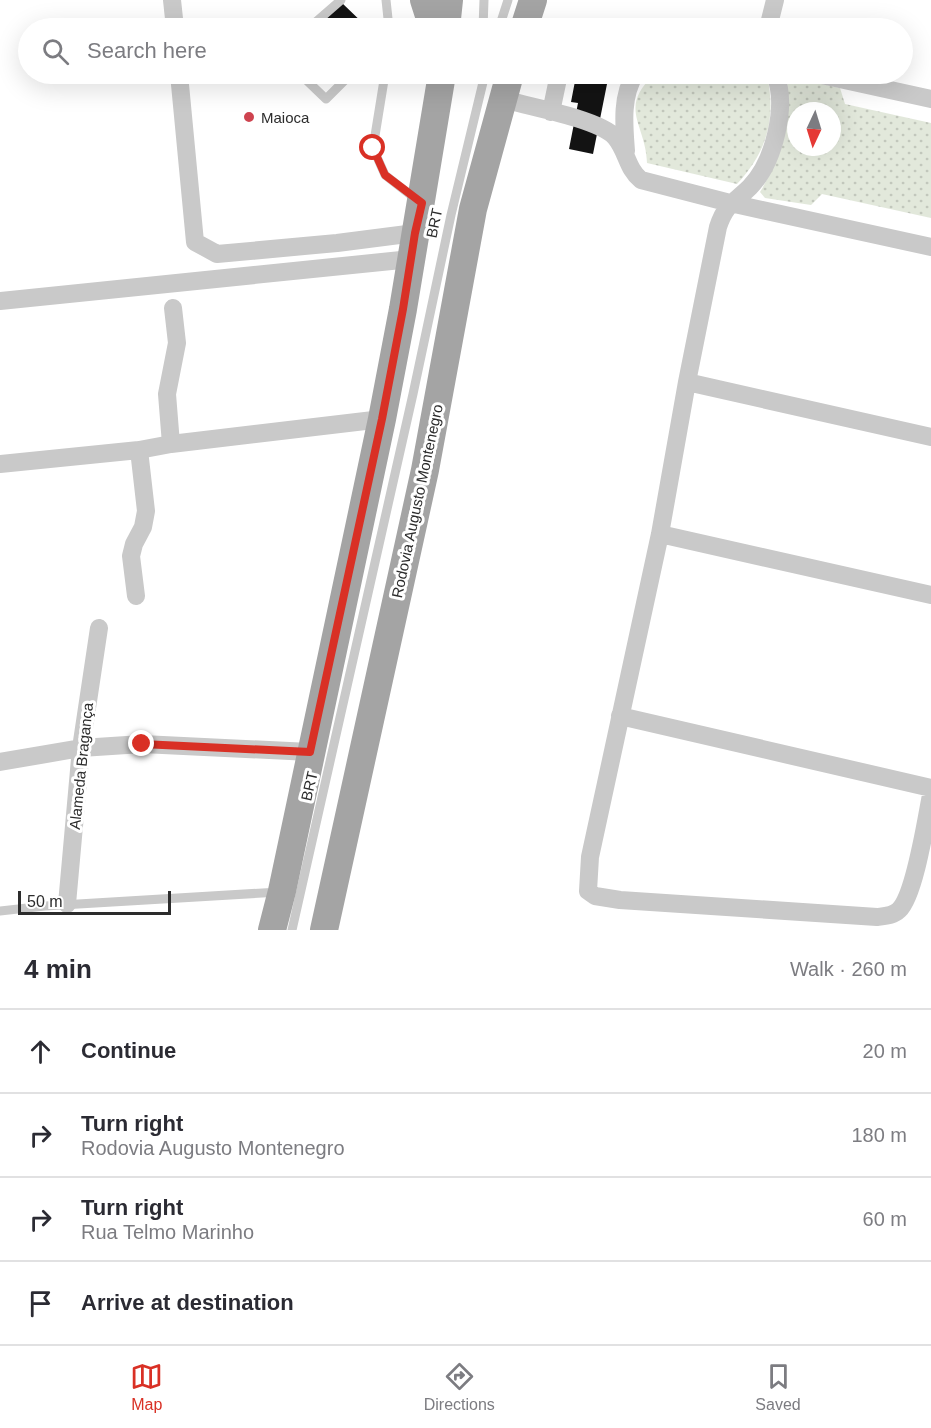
<!DOCTYPE html>
<meta charset="utf-8">
<style>
:root{--surface:#fff;--page:#f7f7f7;--text:#2b2b33;--muted:#7c7c81;--line:#e1e1e2;--accent:#d93025}
body{margin:0;font-family:Helvetica,sans-serif;background:var(--page);color:var(--text)}
.compass{position:absolute;left:787px;top:102px;width:54px;height:54px;border-radius:50%;background:var(--surface);box-shadow:0 6px 24px #0002;rotate:184deg}
.scale{position:absolute;left:18px;bottom:15px;width:153px;box-sizing:border-box;padding-left:6px;border:3px solid #2c2c2c;border-top:0;font-size:16px;line-height:21px;white-space:nowrap;color:#2c2c2c;-webkit-text-stroke:4px #fff;paint-order:stroke}
.stop{position:absolute;width:18px;height:18px;margin:-14px;border:4px solid #d93025;border-radius:50%;background:#fff}
.stop.end{background:#d93025;border-color:#fff;box-shadow:0 2px 6px #0008}
.list{margin:0;padding:0;list-style:none}
h2{display:flex;justify-content:space-between;align-items:center;height:78px;margin:0;padding:0 24px;font-size:26px}
h2 small{font-size:20px;font-weight:400;color:var(--muted)}
.list li{display:grid;grid-template-columns:39px 1fr auto;gap:18px;align-items:center;box-sizing:border-box;height:84px;padding:0 24px;border-top:2px solid var(--line)}
.list b{display:block;font-size:22px;white-space:nowrap}
.list p{margin:0;font-size:20px;white-space:nowrap;color:var(--muted)}
.list em{font-size:20px;font-style:normal;color:var(--muted)}
.icon{flex:none;width:33px;height:33px;fill:none;stroke:currentColor;stroke-width:2;stroke-linecap:round;stroke-linejoin:round}
.map{position:relative;flex:none;width:931px;height:930px;overflow:hidden}
.search{position:absolute;background:var(--surface);box-shadow:0 6px 24px #0002;left:18px;right:18px;top:18px;height:66px;display:flex;align-items:center;gap:15px;box-sizing:border-box;padding:0 21px;border-radius:33px;color:var(--muted);font-size:22px}
.sheet{height:414px;background:var(--surface)}
nav{display:flex;justify-content:space-around;align-items:center;box-sizing:border-box;height:84px;border-top:2px solid var(--line);background:var(--surface);font-size:16px;color:var(--muted)}
nav a{display:grid;justify-items:center;gap:3px}
nav .on{color:var(--accent)}
.map>svg:first-child{display:block}
.grass{fill:url(#grass-dots);fill-rule:evenodd}
.building{fill:#131313}
.lines{fill:none;stroke-linecap:round;stroke-linejoin:round}
.lane{stroke:#c9c9c9;stroke-width:9}
.street{stroke:#c9c9c9;stroke-width:18}
.primary{stroke:#a4a4a4;stroke-width:28}
.route{stroke:#d93025;stroke-width:8}
.poi-dot{fill:#ce434f;stroke:#fff;stroke-width:2}
.labels{text-anchor:middle;dominant-baseline:central;stroke-width:6;stroke-linejoin:round;paint-order:stroke}
.poi-label{font-size:15px;fill:#2c2c2c;stroke:#fff;text-anchor:start}
.street-label{font-size:15px;fill:#2c2c2c;stroke:#fff}
</style>
<div class="map">
<svg width="931" height="930" viewBox="0 0 931 930">
<defs>
<pattern id="grass-dots" width="8" height="8" patternUnits="userSpaceOnUse" patternTransform="scale(1.5)"><rect width="8" height="8" fill="#e2e8db"/><path d="M2 2h.1M6 6h.1" fill="none" stroke="#c2c7bc" stroke-width="1.8" stroke-linecap="round"/></pattern>
</defs>
<rect width="100%" height="100%" fill="#fff"/>
<!-- grass -->
<path class="grass" d="M655,74H767C776,119 768,150 737,184L647,163C646,124 617,108 655,74Z
M791,77L840,88L845,104L931,123V218L822,194L811,205L765,198L760,192C782,156 791,120 787,79ZM796,111H832V147H796Z"/>
<!-- building -->
<path class="building" d="M342,3L368,28H316Z
M320,74H340L330,83Z
M584,74H609L593,154L569,149L578,103L571,102L576,76L583,77Z"/>
<g class="lines">
<!-- lane -->
<path class="lane" d="M386,0L389,28
M309,28L341,0
M483,28L484,0
M499,28L508,0
M300,74L326,99L351,74
M385,74L373,148L385,175L417,200
M0,911L45,906L279,892
M292,930L413,394L451,215L485,74"/>
<!-- street -->
<path class="street" d="M172,0L175,28
M768,28L775,0
M179,74L195,242L217,254L337,243L415,233
M775,74C788,106 774,162 750,187C734,203 726,203 718,227L687,382L660,534L590,857L588,891L595,896L620,900L877,917C885,916 893,916 899,910C915,895 926,820 931,795
M817,74L931,99
M502,99C527,106 599,119 615,137C627,151 627,169 641,180L730,203L931,247
M551,112L559,74
M626,151C624,125 621,97 635,74
M0,301L411,259
M687,382L931,437
M171,444L167,394L177,343L173,308
M0,464L139,450L171,444L382,419
M660,534L931,595
M136,596L131,556L134,544L143,527L146,511L139,450
M620,716L931,788
M0,762L81,748L142,744L310,752
M67,904L81,748L99,628"/>
<!-- primary -->
<path class="primary" d="M424,0L433,28
M446,28L449,0
M524,28L533,0
M272,930L282,891L382,419L403,309L442,74
M324,930L425,470L473,209L510,74"/>
</g>
<g class="lines">
<!-- route -->
<path class="route" d="M142,744L310,752L382,419L403,309L415,233L422,203L385,175L373,148"/>
</g>
<!-- markers -->
<circle class="poi-dot" cx="249" cy="117" r="6"/>
<g class="labels">
<!-- poi labels -->
<g class="poi-label">
<text x="261" y="117">Maioca</text>
</g>
<!-- street labels -->
<g class="street-label">
<text transform="translate(434 223) rotate(-78)">BRT</text>
<text transform="translate(417 501) rotate(-78)">Rodovia Augusto Montenegro</text>
<text transform="translate(81 766) rotate(-84)">Alameda Bragança</text>
<text transform="translate(309 786) rotate(-77)">BRT</text>
</g>
</g>
</svg>
<svg class="compass" viewBox="-18 -18 36 36"><path d="M0-13l5 13h-10z" fill="#e53935"/><path d="M0 13l5-13h-10z" fill="#7c7c81"/></svg>
<div class="scale">50 m</div>
<div class="stop" style="left:373px;top:148px"></div>
<div class="stop end" style="left:142px;top:744px"></div>
<div class="search"><svg class="icon" aria-label="search" viewBox="0 0 24 24"><circle cx="10" cy="10" r="6"/><path d="M15 15l6 6"/></svg>Search here</div>
</div>
<section class="sheet">
<h2>4 min<small>Walk · 260 m</small></h2>
<ul class="list">
<li><svg class="icon" aria-label="ahead" viewBox="0 0 24 24"><path d="M12 20V5M6 11l6-6 6 6"/></svg><div><b>Continue</b></div><em>20 m</em></li>
<li><svg class="icon" aria-label="right" viewBox="0 0 24 24"><path d="M7 20v-9h11M14 6l5 5-5 5"/></svg><div><b>Turn right</b><p>Rodovia Augusto Montenegro</p></div><em>180 m</em></li>
<li><svg class="icon" aria-label="right" viewBox="0 0 24 24"><path d="M7 20v-9h11M14 6l5 5-5 5"/></svg><div><b>Turn right</b><p>Rua Telmo Marinho</p></div><em>60 m</em></li>
<li><svg class="icon" aria-label="arrive" viewBox="0 0 24 24"><path d="M6 21V4h12l-3 4 3 4H6"/></svg><div><b>Arrive at destination</b></div></li>
</ul>
</section>
<nav>
<a class="on"><svg class="icon" aria-label="map" viewBox="0 0 24 24"><path d="M3 6l6-2 6 2 6-2v14l-6 2-6-2-6 2zM9 4v14M15 6v14"/></svg>Map</a>
<a><svg class="icon" aria-label="directions" viewBox="0 0 24 24"><path d="M12 3l9 9-9 9-9-9zM9 14v-3h6M13 9l2 2-2 2"/></svg>Directions</a>
<a><svg class="icon" aria-label="saved" viewBox="0 0 24 24"><path d="M7 4h10v16l-5-4-5 4z"/></svg>Saved</a>
</nav>
